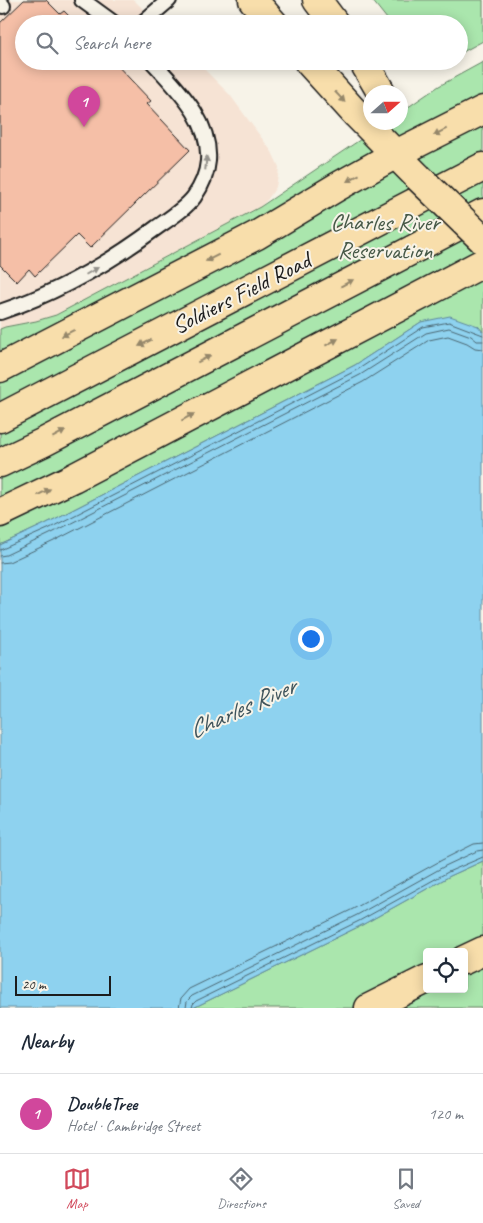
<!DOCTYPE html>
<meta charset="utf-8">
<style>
:root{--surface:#fff;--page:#f2f2f3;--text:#1f2937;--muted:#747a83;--line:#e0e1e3;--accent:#d1495b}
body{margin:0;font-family:Caveat,sans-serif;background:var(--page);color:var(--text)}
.controls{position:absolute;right:15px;bottom:15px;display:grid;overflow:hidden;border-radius:5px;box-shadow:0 2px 12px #0003}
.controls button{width:45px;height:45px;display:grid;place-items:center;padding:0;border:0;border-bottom:1px solid var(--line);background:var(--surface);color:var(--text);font:25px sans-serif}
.compass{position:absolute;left:363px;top:85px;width:45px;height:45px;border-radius:50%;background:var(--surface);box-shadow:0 2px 12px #0003;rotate:69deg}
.scale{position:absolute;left:15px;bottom:12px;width:96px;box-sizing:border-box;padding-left:5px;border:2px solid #1c1c1c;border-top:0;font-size:14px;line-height:18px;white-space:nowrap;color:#1c1c1c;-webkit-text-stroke:4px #f7f3e8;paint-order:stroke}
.you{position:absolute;left:310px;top:638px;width:18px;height:18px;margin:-12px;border:4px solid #fff;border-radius:50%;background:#1a73e8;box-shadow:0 0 0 8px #1a73e833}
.badge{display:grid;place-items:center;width:32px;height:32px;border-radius:50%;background:var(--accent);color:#fff;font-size:16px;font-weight:700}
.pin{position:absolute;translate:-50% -41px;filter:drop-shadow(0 1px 2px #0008)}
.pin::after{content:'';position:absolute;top:26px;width:18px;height:15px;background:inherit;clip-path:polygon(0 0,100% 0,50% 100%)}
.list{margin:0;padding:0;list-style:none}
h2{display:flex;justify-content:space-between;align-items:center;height:65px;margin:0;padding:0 20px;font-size:21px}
h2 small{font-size:16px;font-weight:400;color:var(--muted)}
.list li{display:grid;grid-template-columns:32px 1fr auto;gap:15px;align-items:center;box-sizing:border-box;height:80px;padding:0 20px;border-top:1px solid var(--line)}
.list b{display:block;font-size:19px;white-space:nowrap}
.list p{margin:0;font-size:16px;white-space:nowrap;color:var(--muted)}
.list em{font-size:16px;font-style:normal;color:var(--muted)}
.icon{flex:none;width:28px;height:28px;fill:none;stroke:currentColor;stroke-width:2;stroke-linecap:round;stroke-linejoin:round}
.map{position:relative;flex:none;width:483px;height:1008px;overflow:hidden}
.search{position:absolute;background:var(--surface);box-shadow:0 2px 12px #0003;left:15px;right:15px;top:15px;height:55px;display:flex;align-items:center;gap:12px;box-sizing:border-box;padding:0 18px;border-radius:28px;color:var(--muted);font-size:19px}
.sheet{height:145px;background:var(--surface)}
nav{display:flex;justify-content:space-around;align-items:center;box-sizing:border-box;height:70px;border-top:1px solid var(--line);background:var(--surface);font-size:14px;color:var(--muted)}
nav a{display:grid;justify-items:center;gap:2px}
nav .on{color:var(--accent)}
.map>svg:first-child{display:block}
.built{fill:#f6e3d4}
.green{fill:#aae6ad;stroke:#638164;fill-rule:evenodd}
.water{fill:#8ed2ef;stroke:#60899b}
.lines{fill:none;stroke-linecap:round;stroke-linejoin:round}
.shore{stroke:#4a6570;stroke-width:1}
.building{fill:#f5bfa7;stroke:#1c1c1c}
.service-casing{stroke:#1c1c1c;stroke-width:18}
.primary-casing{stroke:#1c1c1c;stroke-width:31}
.trunk-casing{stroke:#1c1c1c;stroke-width:31}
.motorway-casing{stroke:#1c1c1c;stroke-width:31}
.service{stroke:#f7f3e8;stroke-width:14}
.primary{stroke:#f8deab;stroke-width:28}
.trunk{stroke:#f8deab;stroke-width:28}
.motorway{stroke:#f8deab;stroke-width:28}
.primary-bridge-casing{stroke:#1c1c1c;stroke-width:31;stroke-linecap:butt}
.primary-bridge{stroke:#f8deab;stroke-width:28}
.oneway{fill:#95876b}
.oneway2{fill:#94928c}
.labels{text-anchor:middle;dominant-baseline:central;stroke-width:4;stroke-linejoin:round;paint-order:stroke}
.park-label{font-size:24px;fill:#475948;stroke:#f7f3e8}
.street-label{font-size:24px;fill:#1c1c1c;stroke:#f7f3e8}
.water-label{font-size:25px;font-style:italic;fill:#3e535b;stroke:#f7f3e8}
</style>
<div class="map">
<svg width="483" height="1008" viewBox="0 0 483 1008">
<rect width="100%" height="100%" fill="#f7f3e8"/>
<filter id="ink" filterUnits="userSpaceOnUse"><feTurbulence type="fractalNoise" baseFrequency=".02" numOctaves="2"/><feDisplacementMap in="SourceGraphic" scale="10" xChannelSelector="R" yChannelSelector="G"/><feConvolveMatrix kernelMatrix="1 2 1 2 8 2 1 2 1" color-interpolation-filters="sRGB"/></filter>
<g filter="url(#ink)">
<!-- built -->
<path class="built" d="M0,0H134L158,24H24V61H196L230,95L272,152L279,167L278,176L276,187L268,199L260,207L56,315L36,321L5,327L0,329Z"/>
<!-- green -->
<path class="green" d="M372,0H483V41L459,54V24H391Z
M483,62V332L478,326L421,322L355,365L45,524L0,545V329L5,327L36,321L56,315L260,207L385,123L400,122L401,112L439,86Z
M483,861V1008H193L362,925L450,876ZM427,952H464V989H427Z"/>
<!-- water -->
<path class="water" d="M450,316L478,326L483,332V861L450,876L362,925L193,1008H0V545L45,524L355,365L421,322Z"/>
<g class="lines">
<!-- shore -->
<path class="shore" d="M0,550L48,529L357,370L423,327L449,322L483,335
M0,556L6,555L50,534L360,375L426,333L449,328L471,336L477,341H483
M0,563L9,562L54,541L363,382L429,340L448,336L467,343L475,348L483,349
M179,1008L181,998L189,989L353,909L442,860L474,844L483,843
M186,1008L187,1001L192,996L357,915L445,866L477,851L483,850
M192,1008L193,1004L196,1001L359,921L448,872L483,857"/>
</g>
<!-- building -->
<path class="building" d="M24,0H46L60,14L64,11L77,24H24V61H113L151,101L147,104L190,150L90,248L77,235L35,276L29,269L17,282L0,265V23Z"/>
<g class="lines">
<!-- service casing -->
<g class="service-casing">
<path id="service" d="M82,0L115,24
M0,3L3,6
M141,24L169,0
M0,312C57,293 108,264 156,228C169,219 185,209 194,197C201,187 207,173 208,161C211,120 177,89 152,61"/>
</g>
<!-- primary casing -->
<g class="primary-casing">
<path id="primary" d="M253,0L274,24
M317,0L335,24
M308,61L357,115L418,177
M363,61L381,92
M396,154L483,110"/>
</g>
<!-- trunk casing -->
<g class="trunk-casing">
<path id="trunk" d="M464,960L483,951
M369,1008L427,979"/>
</g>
<!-- motorway casing -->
<g class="motorway-casing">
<path id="motorway" d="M0,368L257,235L337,187L396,154
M0,418L483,167
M0,463L44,442L483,213
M0,513L73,478L483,263"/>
</g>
<!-- service -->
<use href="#service" class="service"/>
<!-- primary -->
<use href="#primary" class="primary"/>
<!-- trunk -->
<use href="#trunk" class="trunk"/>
<!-- motorway -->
<use href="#motorway" class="motorway"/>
<!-- primary-bridge casing -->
<g class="primary-bridge-casing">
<path id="primary-bridge" d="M418,177L483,240"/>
</g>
<!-- primary-bridge -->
<use href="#primary-bridge" class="primary-bridge"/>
</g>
<!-- one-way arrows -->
<defs><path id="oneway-solid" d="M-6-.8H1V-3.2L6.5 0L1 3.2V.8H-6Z" transform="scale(1.25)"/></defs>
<g class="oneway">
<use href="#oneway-solid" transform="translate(340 97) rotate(47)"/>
<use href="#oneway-solid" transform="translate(440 132) rotate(153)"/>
<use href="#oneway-solid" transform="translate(353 178) rotate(151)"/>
<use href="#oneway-solid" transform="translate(212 258) rotate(153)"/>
<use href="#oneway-solid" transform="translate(347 283) rotate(-28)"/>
<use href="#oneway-solid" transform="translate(68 333) rotate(153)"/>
<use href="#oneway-solid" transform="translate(332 342) rotate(-28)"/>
<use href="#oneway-solid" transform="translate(145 343) rotate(153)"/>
<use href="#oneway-solid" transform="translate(204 359) rotate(-27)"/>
<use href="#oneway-solid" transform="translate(188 417) rotate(-28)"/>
<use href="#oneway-solid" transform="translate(59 434) rotate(-28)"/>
<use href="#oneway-solid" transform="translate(44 492) rotate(-26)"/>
</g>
<g class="oneway2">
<use href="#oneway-solid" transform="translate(206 163) rotate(-84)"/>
<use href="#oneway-solid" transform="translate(92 271) rotate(-30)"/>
</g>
</g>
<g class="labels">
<!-- park labels -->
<g class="park-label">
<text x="385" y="222">Charles River<tspan x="385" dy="28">Reservation</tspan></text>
</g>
<!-- street labels -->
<g class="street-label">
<text transform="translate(241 293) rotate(-27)">Soldiers Field Road</text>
</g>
<!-- water labels -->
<g class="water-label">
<text transform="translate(242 708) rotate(-24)">Charles River</text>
</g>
</g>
</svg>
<div class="controls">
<button><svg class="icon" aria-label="locate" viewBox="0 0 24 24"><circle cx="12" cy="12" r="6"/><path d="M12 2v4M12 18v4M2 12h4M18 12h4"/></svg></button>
</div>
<svg class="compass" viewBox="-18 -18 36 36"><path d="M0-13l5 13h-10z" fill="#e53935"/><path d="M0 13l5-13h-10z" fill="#747a83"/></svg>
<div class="scale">20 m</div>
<div class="you"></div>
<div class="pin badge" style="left:84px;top:127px;background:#d1479c">1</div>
<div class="search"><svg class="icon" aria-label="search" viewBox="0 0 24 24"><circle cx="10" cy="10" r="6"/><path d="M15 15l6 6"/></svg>Search here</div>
</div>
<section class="sheet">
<h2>Nearby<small></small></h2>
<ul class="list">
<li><span class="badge" style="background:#d1479c">1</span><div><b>DoubleTree</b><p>Hotel · Cambridge Street</p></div><em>120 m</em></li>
</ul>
</section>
<nav>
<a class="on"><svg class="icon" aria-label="map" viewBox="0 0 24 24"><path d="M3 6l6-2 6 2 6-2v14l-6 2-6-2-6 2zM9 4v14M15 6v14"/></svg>Map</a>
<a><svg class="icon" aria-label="directions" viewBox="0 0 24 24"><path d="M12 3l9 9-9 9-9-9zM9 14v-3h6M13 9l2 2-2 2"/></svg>Directions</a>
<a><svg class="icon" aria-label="saved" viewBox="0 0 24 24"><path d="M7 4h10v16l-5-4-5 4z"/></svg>Saved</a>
</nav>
